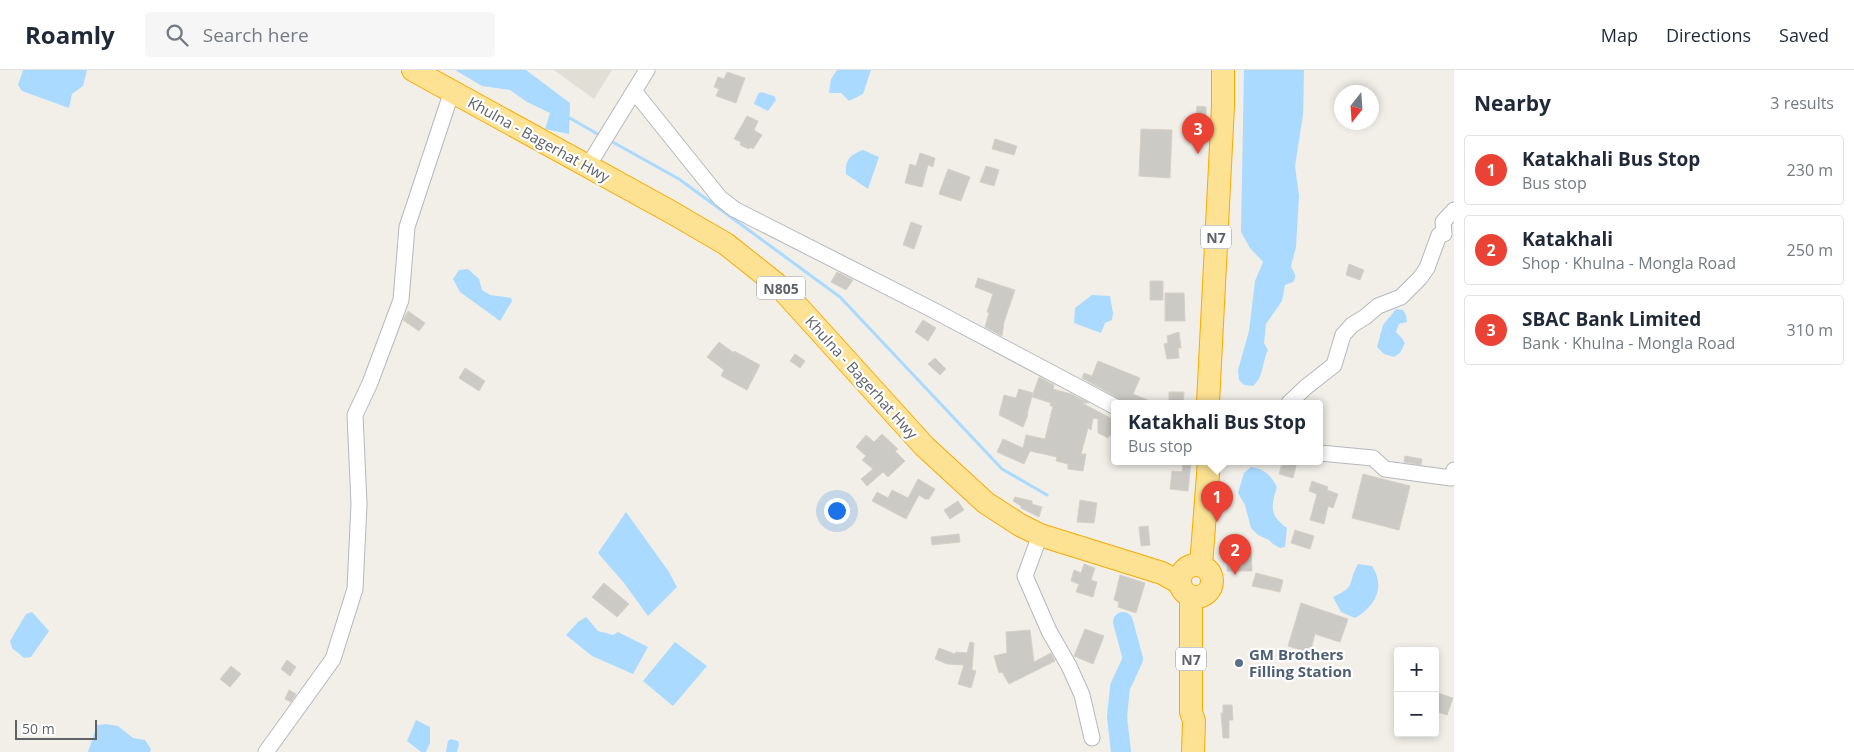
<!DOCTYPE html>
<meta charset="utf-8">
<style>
:root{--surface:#fff;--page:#f6f6f7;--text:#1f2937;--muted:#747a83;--line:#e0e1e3;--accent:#ea4335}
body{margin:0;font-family:"Open Sans",sans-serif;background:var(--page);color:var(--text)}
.controls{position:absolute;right:15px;bottom:15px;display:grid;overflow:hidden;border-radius:5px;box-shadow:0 2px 8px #0003}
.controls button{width:45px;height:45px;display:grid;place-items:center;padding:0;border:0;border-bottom:1px solid var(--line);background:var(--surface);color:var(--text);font:25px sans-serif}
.compass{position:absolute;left:1334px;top:15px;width:45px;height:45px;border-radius:50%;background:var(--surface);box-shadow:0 2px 8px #0003;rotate:197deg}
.scale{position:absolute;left:15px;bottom:12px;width:82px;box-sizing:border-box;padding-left:5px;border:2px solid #5f6368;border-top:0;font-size:14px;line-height:18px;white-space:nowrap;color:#5f6368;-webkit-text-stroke:4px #fff;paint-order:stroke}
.you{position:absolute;left:836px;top:440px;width:18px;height:18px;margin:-12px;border:4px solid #fff;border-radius:50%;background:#1a73e8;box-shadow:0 0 0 8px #1a73e833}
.badge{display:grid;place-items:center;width:32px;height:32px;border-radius:50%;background:var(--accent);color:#fff;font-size:16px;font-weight:700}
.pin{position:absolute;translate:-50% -41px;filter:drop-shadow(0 1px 2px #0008)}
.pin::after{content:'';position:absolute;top:26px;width:18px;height:15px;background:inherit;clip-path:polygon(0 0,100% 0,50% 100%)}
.popup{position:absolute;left:1111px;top:330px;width:212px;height:65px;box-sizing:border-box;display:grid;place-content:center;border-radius:5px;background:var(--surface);filter:drop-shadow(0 1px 4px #0005);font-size:16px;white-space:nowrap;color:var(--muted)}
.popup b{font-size:19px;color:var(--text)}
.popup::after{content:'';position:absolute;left:50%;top:100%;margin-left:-10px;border:10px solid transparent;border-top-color:var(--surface)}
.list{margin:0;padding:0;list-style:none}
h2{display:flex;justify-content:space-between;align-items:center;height:65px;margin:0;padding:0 20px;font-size:21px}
h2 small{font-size:16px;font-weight:400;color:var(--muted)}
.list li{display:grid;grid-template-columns:32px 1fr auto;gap:15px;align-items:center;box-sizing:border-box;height:70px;margin:0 10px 10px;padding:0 10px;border:1px solid var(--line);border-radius:5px}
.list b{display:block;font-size:19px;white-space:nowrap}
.list p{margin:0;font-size:16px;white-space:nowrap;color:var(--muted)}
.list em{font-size:16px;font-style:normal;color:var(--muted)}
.icon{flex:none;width:28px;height:28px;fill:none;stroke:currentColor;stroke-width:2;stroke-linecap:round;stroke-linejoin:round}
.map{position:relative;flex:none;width:1454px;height:682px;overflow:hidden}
header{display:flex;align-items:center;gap:30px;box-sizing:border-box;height:70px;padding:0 25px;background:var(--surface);border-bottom:1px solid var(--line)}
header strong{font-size:24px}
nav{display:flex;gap:28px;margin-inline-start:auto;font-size:18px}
.search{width:350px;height:45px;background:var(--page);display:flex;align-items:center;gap:12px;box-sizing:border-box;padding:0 18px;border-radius:5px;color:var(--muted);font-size:19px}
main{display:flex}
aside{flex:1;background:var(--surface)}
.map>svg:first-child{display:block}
.education{fill:#e1ded6}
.water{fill:#aadaff}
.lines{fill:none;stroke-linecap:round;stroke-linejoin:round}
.stream{stroke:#aadaff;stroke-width:3}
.river{stroke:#aadaff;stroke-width:20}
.building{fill:#cccac5;stroke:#d6d1c6}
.minor-casing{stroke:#b5b8bc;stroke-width:17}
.highway-casing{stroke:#f9ab00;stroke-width:24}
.minor{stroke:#fff;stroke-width:15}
.highway{stroke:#fde293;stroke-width:22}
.service-dot{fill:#5c6f8a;stroke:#fff;stroke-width:2}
.labels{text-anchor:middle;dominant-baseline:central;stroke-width:4.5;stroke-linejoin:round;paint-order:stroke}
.shield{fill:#fff;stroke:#8f9295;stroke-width:1}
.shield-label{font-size:14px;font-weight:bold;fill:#5f6368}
.street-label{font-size:15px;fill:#5f6368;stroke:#fff}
.service-label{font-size:15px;font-weight:bold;fill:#4e5e75;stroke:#fff;text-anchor:start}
</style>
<header>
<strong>Roamly</strong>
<div class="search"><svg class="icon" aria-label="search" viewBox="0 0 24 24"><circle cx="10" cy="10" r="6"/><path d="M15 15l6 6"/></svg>Search here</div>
<nav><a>Map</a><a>Directions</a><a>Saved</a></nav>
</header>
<main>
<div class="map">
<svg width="1454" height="682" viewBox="0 0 1454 682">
<rect width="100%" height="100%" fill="#f1efe8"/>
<!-- education -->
<path class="education" d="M554,0H612L594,29Z"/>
<!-- water -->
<path class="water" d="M23,0H87L83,16L72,24L69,38L22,21L18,15Z
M455,0H526L570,33L569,64L545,59L550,43L527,32L510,20L482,16Z
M837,0H871L863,24L849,31L841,23H829L831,9Z
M1244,0H1304L1303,45L1295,96L1299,126L1296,177L1291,196C1293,203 1298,204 1293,212L1285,215L1282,231L1266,254L1264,273L1268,280C1262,292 1264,307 1253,316L1244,315L1239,310L1238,300L1249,261L1255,211L1263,192L1250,178L1241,162Z
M761,22L774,26L776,30L768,41L754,34L758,24Z
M863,80L879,87L868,119L846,104C845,89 850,85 863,80Z
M468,199L479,209L482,220L490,225L511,228L512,231L500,251L460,222L453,209L459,200Z
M1092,225L1110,226L1113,243L1112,250L1105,253L1101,263L1074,253L1075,238Z
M1396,239L1403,240L1406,245L1407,252L1399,254L1396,262L1401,267L1405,273L1400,283L1394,287L1384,284L1377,277L1383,255Z
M1251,397C1264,399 1271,405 1277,417C1271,436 1269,445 1287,458L1285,477L1280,478L1273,474L1269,470L1258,465L1251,458L1245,435L1238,423L1244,403Z
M626,442L669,502L677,517L648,546L624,513L598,483Z
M1358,494L1372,496C1386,517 1375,537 1355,548L1341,542L1333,527C1357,516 1347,514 1358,494Z
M32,542L49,561L31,587L24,588L12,578L10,571L26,544Z
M586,547L598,561L613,565L618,562L648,577L633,604L592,586L566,565L578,552Z
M675,572L707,596L673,636L643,611Z
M416,650L430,657V673L426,682H421L407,671Z
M106,654L118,656L133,668L145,670L151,679L150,682H88L97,655Z
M451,669L458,671L459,674L457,682H446L448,671Z"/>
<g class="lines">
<!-- stream -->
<path class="stream" d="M568,47L601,66
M609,70L679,109L840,227L1002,399L1047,425"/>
<!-- river -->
<path class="river" d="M1121,682L1117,647L1120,617L1133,589L1123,552"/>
</g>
<!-- building -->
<path class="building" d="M727,2L745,8L736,33L716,26L719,19L714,17L718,7L724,9Z
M1197,36L1206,37V46L1196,45Z
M747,46L758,51L754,60L762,65L753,79L750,77L749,79L740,75L741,72L734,69Z
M1141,59L1172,60L1170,108L1139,106Z
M995,69L1017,76L1014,85L992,79Z
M920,83L935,88L933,97L928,95L922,117L905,113L910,94L916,96Z
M986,96L999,100L994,116L980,112Z
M948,99L970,107L961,131L939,124Z
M911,152L922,156L914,179L903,175Z
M1349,194L1364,200L1360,210L1346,205Z
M837,202L853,210L846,220L831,212Z
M978,208L1015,220L1004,252L1002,266L985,257L989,243L987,242L993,224L975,217Z
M1150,211H1163V230H1150Z
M1165,223H1184L1185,251H1165Z
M408,241L425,253L419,261L403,250Z
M923,250L936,258L928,271L915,262Z
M1179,262L1181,278H1178L1179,288L1167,289L1164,274L1168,273L1167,266Z
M719,272L734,283V281L760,295L747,320L721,306L724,300L707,287Z
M795,284L805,291L800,298L790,291Z
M935,288L946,299L940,305L928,294Z
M1098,291L1140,308L1133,324L1155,333H1123L1118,328L1082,308L1084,303L1092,306Z
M465,298L485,311L479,321L459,308Z
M1039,307L1054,315L1053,319L1071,324L1089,333H1082L1114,350V368L1110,365L1108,368L1098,363V349L1093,348L1091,360L1088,358L1081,384H1086L1083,401L1068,399V394L1056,391L1057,387L1030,381L1024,394L997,382L1003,369L1023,378L1026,365L1045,369L1053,336H1050L1051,333L1032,327Z
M1019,319L1033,323L1027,344L1028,345L1023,357L999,345L1004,325L1016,328Z
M1169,322H1184L1183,333H1169Z
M882,364L898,379L895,381L905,391L888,407L883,402L867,416L861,409L873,399L862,390L866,386L856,377L866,365L874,372Z
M1405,386L1422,389L1421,395L1404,392Z
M1183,391H1191L1188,421L1170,419L1172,401L1182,402Z
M1283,391L1297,392L1293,408L1279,404Z
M1363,404L1410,416L1399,460L1352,448Z
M918,409L935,419L929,429H925L919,425L906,449L872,431L877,422L888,428L892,420L908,428Z
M1312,411L1328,417L1327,420L1338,424L1333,438L1328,436L1324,454L1310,450L1317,424L1309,421Z
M1015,427L1032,431V434L1042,437L1039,447L1021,438V436L1013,431Z
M1080,430L1097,433L1094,453L1077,452Z
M958,431L964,440L950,449L944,440Z
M1148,456L1150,475L1141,476L1139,457Z
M1295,460L1314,466L1310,479L1291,473Z
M959,464L960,472L932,475L931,467Z
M1227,478H1251L1252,501H1227Z
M1084,494L1095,498L1091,510L1097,512L1093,527L1076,522L1079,514L1071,511L1074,500L1081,503Z
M1256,503L1283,510L1280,522L1252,516Z
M1120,505L1145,513L1136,543L1118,537L1119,532L1114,530Z
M604,513L629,534L617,547L592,527Z
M1301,533L1348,549L1340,572L1315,564L1310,583L1288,576Z
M1085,559L1104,566L1093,594L1074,586Z
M1030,560L1034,592L1051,583L1055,591L1009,614L1002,602L999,603L994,586L1007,583L1006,562Z
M970,572L974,573L972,600L976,601L971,618L958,614L964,595L947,594L935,589L939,578L955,584L956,582L967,583Z
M287,590L296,597L290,606L281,599Z
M231,596L241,604L230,617L220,609Z
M289,620L296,624L291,632L285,629Z
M1435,622L1453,628L1447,645L1435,641Z
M1223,635H1232L1233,650H1229V668H1223L1221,643H1223Z"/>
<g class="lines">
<!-- minor casing -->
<g class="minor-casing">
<path id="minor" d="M634,21L720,128L734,139L933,240L1114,336
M588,96L647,0
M1289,333L1306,317L1334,295L1343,265L1352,255L1365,247L1378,236L1401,227L1420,208L1427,198L1439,165L1444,164L1443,152L1454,140
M1320,383L1373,388L1385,399L1451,408L1454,400
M1040,465L1025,506L1049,561L1069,596L1082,625L1092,668
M266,682L333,589L355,519L359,434L355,345L370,313L401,230L407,157L452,21"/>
</g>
<!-- highway casing -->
<g class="highway-casing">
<path id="highway" d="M413,0L671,142L726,174L780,217L924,376L986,433L1020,455L1040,465L1162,503L1180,513
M1208,333L1223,36V0
M1180 511a16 16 0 1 1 32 0a16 16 0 1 1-32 0Z
M1201,496L1209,391
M1191,527V642L1194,651L1193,682"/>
</g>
<!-- minor -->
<use href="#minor" class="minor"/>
<!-- highway -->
<use href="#highway" class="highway"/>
</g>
<!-- markers -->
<circle class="service-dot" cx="1239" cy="593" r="5"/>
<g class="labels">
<!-- shield labels -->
<g class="shield">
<rect x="1201" y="155.5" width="30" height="23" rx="4"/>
<rect x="757" y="206.5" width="48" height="23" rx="4"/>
<rect x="1176" y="577.5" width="30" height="23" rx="4"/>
</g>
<g class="shield-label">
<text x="1216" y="167">N7</text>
<text x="781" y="218">N805</text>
<text x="1191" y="589">N7</text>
</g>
<!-- street labels -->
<g class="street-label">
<text transform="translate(539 69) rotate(29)">Khulna - Bagerhat Hwy</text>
<text transform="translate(862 307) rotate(48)">Khulna - Bagerhat Hwy</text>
</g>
<!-- service labels -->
<g class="service-label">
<text x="1249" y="584">GM Brothers<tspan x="1249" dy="17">Filling Station</tspan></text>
</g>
</g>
</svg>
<div class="controls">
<button>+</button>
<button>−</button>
</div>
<svg class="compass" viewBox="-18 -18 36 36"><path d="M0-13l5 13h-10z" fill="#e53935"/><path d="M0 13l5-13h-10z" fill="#747a83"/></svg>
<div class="scale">50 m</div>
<div class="you"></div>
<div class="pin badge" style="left:1217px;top:452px">1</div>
<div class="popup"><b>Katakhali Bus Stop</b>Bus stop</div>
<div class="pin badge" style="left:1235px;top:505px">2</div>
<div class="pin badge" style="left:1198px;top:84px">3</div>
</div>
<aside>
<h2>Nearby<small>3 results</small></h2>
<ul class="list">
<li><span class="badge">1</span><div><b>Katakhali Bus Stop</b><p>Bus stop</p></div><em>230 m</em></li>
<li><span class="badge">2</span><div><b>Katakhali</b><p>Shop · Khulna - Mongla Road</p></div><em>250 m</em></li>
<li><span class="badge">3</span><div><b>SBAC Bank Limited</b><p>Bank · Khulna - Mongla Road</p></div><em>310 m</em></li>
</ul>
</aside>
</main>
